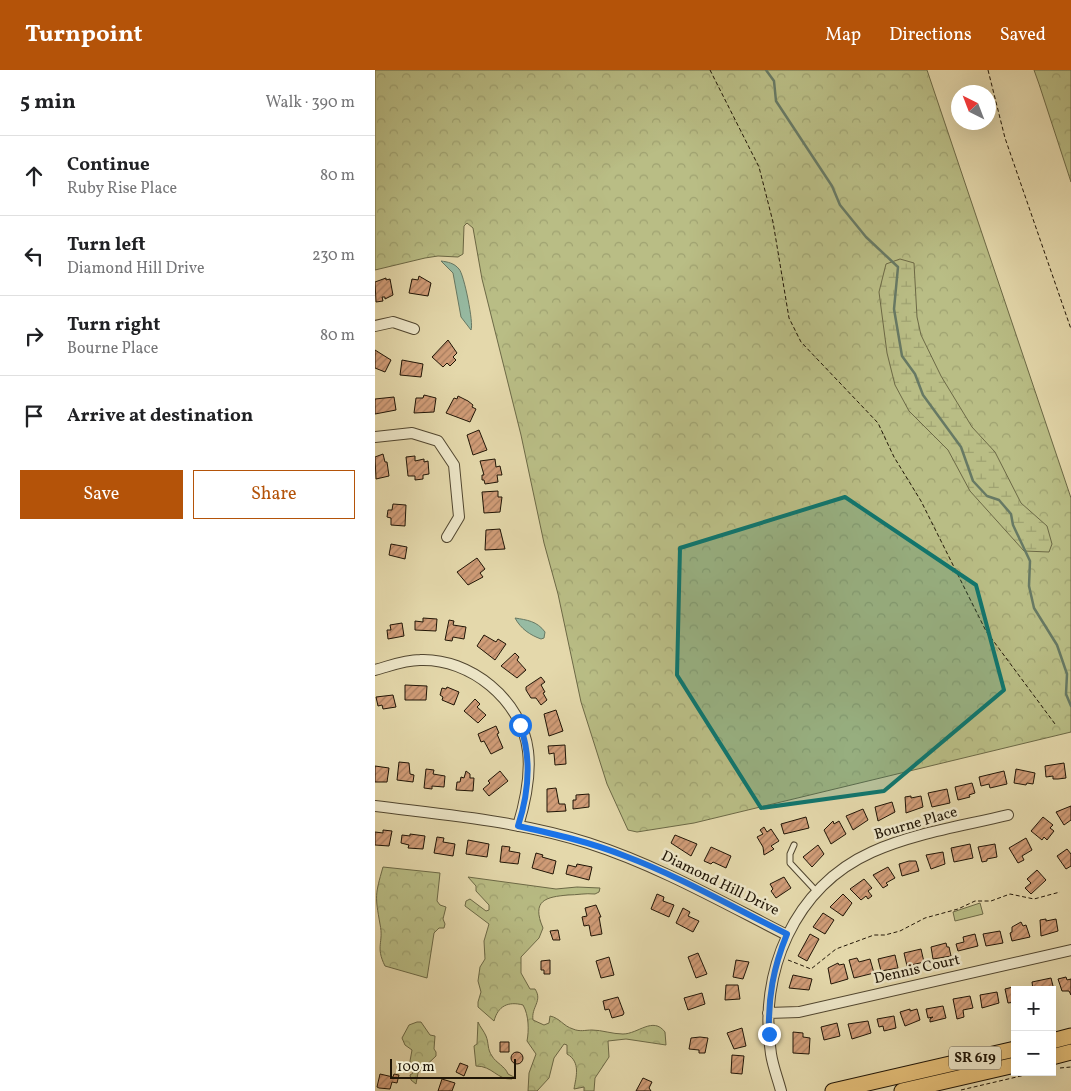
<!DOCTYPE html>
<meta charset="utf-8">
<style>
:root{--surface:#fff;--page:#f2f2f2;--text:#202124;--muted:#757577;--line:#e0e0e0;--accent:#b45309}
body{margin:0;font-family:Vollkorn,serif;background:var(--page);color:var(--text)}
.controls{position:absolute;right:15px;bottom:15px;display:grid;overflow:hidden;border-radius:0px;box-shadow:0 5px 20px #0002}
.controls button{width:45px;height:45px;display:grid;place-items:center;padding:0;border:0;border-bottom:1px solid var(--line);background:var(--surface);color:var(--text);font:25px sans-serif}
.compass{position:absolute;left:576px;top:15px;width:45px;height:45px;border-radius:50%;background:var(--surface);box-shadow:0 5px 20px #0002;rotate:318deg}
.scale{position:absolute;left:15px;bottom:12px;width:126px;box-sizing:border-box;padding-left:5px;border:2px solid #201506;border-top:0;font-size:14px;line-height:18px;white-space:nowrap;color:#201506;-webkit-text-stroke:4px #ede6c8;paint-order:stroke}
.stop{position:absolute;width:15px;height:15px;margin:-11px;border:4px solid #1a73e8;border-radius:50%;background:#fff}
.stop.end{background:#1a73e8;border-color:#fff;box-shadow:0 1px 5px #0008}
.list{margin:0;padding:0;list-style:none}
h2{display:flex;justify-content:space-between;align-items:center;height:65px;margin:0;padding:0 20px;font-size:21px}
h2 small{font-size:16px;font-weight:400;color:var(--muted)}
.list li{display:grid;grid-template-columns:32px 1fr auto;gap:15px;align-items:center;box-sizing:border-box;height:80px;padding:0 20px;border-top:1px solid var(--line)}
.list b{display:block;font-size:19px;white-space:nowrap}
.list p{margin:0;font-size:16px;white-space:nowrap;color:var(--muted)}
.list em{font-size:16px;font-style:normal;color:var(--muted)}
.actions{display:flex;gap:10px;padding:15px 20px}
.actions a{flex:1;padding:11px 0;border:1px solid var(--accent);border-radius:0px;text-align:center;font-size:18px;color:var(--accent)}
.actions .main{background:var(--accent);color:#fff}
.icon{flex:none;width:28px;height:28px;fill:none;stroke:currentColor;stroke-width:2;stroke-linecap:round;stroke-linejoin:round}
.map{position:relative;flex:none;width:696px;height:1021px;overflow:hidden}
header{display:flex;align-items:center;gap:30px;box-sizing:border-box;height:70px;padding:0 25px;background:var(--accent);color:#fff}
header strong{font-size:24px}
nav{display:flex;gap:28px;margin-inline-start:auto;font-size:18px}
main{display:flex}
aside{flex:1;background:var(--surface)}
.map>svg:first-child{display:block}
.green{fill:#b9bd85;stroke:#6c6946}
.forest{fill:url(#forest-crowns);stroke:#6c6946}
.wetland{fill:url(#wetland-marsh);stroke:#6c6946}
.water{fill:#97bba3;stroke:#677964}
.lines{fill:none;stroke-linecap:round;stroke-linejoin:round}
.stream{stroke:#677964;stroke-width:2.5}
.building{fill:url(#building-hatch);stroke:#201506}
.service-casing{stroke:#51462f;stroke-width:7}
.minor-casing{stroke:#51462f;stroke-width:12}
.primary-casing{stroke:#201506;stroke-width:17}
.path{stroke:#201506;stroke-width:1;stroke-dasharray:4 2.5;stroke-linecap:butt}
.service{stroke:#ede6c8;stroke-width:5}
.minor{stroke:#ede6c8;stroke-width:10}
.primary{stroke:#e2bc76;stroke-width:15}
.route{stroke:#1a73e8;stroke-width:6}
.marked{fill:#0f766e;fill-opacity:0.2;stroke:#0f766e;stroke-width:4;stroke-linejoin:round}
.labels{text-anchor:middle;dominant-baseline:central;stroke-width:5;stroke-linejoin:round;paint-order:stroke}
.shield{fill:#ede6c8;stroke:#5e5440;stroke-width:1}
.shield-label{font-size:14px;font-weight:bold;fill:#201506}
.street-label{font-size:15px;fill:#201506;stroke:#ede6c8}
</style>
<header>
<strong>Turnpoint</strong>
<nav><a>Map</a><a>Directions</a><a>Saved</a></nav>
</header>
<main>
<aside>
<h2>5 min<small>Walk · 390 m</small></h2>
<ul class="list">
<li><svg class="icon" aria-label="ahead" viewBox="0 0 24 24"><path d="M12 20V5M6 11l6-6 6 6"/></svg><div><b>Continue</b><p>Ruby Rise Place</p></div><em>80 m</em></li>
<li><svg class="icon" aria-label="left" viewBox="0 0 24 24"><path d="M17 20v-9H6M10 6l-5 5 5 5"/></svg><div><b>Turn left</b><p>Diamond Hill Drive</p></div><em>230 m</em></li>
<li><svg class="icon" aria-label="right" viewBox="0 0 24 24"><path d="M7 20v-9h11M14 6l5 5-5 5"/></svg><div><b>Turn right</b><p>Bourne Place</p></div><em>80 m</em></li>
<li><svg class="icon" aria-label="arrive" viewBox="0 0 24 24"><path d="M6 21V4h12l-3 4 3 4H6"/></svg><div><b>Arrive at destination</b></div></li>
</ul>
<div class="actions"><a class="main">Save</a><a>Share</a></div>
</aside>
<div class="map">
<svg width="696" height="1021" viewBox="0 0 696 1021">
<defs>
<pattern id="forest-crowns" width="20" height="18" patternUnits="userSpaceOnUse" patternTransform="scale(1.25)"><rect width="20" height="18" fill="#b9bd85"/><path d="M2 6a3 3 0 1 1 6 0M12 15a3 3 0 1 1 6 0" fill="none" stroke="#9fa271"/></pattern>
<pattern id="wetland-marsh" width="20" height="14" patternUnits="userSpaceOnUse" patternTransform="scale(1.25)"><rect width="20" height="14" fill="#b9bd85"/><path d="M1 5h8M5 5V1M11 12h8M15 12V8" fill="none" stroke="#9fa271"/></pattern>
<pattern id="building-hatch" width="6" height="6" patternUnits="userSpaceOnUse" patternTransform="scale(1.25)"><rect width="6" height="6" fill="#d09c77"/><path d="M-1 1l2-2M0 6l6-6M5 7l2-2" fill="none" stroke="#a87e60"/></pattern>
</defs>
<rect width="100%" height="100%" fill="#e4d8ab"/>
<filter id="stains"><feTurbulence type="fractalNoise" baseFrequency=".004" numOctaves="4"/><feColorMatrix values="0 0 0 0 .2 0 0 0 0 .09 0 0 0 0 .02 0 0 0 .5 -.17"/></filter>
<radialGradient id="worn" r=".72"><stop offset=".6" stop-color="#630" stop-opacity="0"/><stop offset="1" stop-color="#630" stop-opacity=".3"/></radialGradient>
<!-- green -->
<path class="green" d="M605,833L608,844L580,851L578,842Z"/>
<!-- forest -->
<path class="forest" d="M0,0H552L696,428V662L319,753L262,762L253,760L232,714L206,632L183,524L169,473L146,365L107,209L98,158L92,153L89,156L88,184L83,187L63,186L50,188L0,200Z
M659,0H696V112L664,14Z
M8,797L65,803L62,831L65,835L71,837L68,849L70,854L69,858H64L59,863L52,908L10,896C0,876 9,873 5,854C0,826 0,825 8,797Z
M93,807L181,819L202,817L225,818L224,822L220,824C210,823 202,825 193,825C171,827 156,830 168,858L164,868L146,887V903L155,919H160C168,931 156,937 158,950L169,955L174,953L175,946C185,948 188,956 198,959C205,962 210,960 217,960C227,960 237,964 248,964C263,964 278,946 290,962L291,975L251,969L233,971L234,987L220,1008L219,1021H209V1017L199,1019C201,1007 206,992 192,984V975L189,974L179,988L174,1008L162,1021H153L154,1003L161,984L152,971C154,961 154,945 148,935C133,931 123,936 119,951L103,937V932L106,922L103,911L105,897L110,889L109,871L114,854L90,836L91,831L95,829L111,841L114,840V835L101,821V816Z
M42,952H46L55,965L60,966L59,979L61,982V986L43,1003L41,1014L36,1010L35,1005L38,1003L35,991L37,980L30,975L27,968L34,955Z
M103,952C105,957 109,961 111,966C114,973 112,979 117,986C121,993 130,996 133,1004L139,1007L137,1009C122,1010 118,996 101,996L99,976L102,974Z"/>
<!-- wetland -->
<path class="wetland" d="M525,189L539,193L542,247L546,265L566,306L597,357L620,382L646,433L672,456L677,474L674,482L649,481L595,421L573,380L534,341L520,315L512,283L504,222L511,194Z"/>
<!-- water -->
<path class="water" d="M66,191C73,192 79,193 84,199C89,204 99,254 96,260L86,247L78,203Z
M140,548C152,550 162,551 170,562L169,568L166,569C155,565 146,559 140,548Z"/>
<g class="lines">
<!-- stream -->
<path class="stream" d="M391,0L399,11L401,31L457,116L465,135L491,167L523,197L519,239L527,286L540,304L548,325L586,377L598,411L612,426L624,430L636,444L638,455L655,491L654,516L659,538L682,575L692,604L691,624L696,636"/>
</g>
<!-- building -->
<path class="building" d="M44,206L56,213L53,226L34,223L37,209L43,210Z
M11,208V210L15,209L18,225L10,229V227H7L8,231L1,232L0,212Z
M73,270L82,283L78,287L81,290L75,296L72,293L68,297L57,287Z
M0,280L16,290L10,302L0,298Z
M27,290L48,294L46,307L25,305Z
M49,325L61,328L59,342L39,343L41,328H48Z
M83,326L93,331L98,335L97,337L101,339L95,352L71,343L79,328L82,329Z
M19,327L21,340L0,344V329Z
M104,360L112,380L98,385L92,365Z
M8,384L10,392H12L14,406L1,409L0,387Z
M40,386V391L49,389V392L53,391L54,404L48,405V409L40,410V406H33L31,387Z
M120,389L121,397L125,396L127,405H122L123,412L110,414L109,410H107V405H109L105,391Z
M123,421V427H127L125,442L109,443L107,422Z
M18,434L31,435L30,456L16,455V448L12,447L13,440H17Z
M125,459L130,479L110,480L111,460Z
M16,474L32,477L30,489L14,485Z
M102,488L110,499L105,503L108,507L93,515L82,502Z
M48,548L62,549L61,561L40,560V551L48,552Z
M74,550L79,551L78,555L91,557L89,569L78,567L77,571L70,570Z
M27,553L29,566L13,569L12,560H16L15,555Z
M109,565L121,572L123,569L131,574L120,590L102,576Z
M140,583L144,587L142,590L151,600L142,608L126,596Z
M166,607L170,612L166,615L170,622L168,623L172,630L166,635L161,628H156L151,620V617Z
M30,615L52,616L51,630H30Z
M72,617L84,622L79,635L67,630L68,627L65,625L67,618L71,619Z
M18,625L21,637L8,639L7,635L3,636L1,627Z
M100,629L105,634L102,637L111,645L103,653L89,641Z
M181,640L188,661L174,666L169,644Z
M121,656L124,663L122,664L128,678L116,684L109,671L106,672L103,664Z
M190,675L191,694L180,695L179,683L174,684L173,676Z
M24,692L34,693L35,704L39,705L38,712L22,710Z
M689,693L691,708L683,709H678V706L671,707L670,696Z
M0,696L14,698L12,712H0Z
M51,699L59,700L58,704L70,706L69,717L57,716V719L49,718Z
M641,699L660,703L658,714L652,713L651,715L639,713Z
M91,701L95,704V708H99L98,721L81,720L82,712H85L86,707L89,708Z
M125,701L133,711L114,726L108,719L115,713L113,711Z
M629,701L632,714L615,718L614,714L606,716L604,707Z
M597,713L600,723L594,725L595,727L583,730L580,717Z
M181,718L184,734H190L191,741L172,742V719Z
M572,719L575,733L557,737L553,723Z
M214,724V737L198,739V730H201V725Z
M536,726V728L546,726L548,737L531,743L530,727Z
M517,732L520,742L503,751L500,737Z
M696,736V750L689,755L681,742Z
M488,739L493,750L478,760L471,746Z
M431,747L434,758L409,764L406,754Z
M668,747L678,755L675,758L679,761L672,770L669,767L667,770L656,761Z
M458,751L459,754L464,751L471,764L456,774L449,760Z
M389,757L392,762L396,759L404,771L396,776L399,779L389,785L388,777L382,767L388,764L385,760Z
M8,760L17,761L14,776L0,775V762L8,763Z
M35,764L50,766L48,779L33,778L34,775L26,773L27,765L35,766Z
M300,765L322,774L316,786L296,773Z
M62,767L69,768L68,772L80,774L78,786L59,783Z
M651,768L657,780L647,786L649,790L643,793L634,778Z
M93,770L114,774L112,787L91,784Z
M595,774L598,788L579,792L576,778Z
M620,774L622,787L612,789V791L607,792L603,777Z
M443,775L449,784L437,797L428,787Z
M127,776L135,777L134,781L145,783L143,794L125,792Z
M336,777L356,786L351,798L338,792L336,794L329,791Z
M692,779L696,784V796L691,799L682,786Z
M568,782L570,794L556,799L551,785Z
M161,783L168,785L167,787L181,791L178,804L157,798Z
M534,791H541L544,801L527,806L524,794Z
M202,794L217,797L214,810L191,804L193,795L201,797Z
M513,797L520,808L511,813L513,815L508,818L498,805Z
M662,800L671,810L656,824L650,818L656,813L652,809Z
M409,807L416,818L401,828L396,821L398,819L395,814Z
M489,809L497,818L493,821L497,826L493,829L491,826L486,830L475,819Z
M282,824L289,827L288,831L299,835L294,847L276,839Z
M468,824L477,833L468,846L455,837Z
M221,835L226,847H224L227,864L216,866L214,855L209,856L207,847L212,846L210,838Z
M308,838L315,842L313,846L324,851L318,862L301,853Z
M448,843L459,850L450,864L438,857Z
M671,849V851L681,849L683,861L666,866L665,850Z
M646,852L648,856L651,855L655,867L637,871L635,863L637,862V857Z
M183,860L185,870H178L175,861Z
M625,861L628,873L611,876L608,864Z
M435,864L444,869L432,891L423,886Z
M600,864L603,876L583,881L581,874L589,872L588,867Z
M571,873L572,877H574L576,886L558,889L556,877Z
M546,879L549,892L532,896L529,883Z
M323,883L332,904L321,908L313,887Z
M520,885L523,898L506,901L503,889Z
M234,887L239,905L226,908L221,891Z
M482,888L484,892L495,889L499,903L479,908L474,890Z
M175,890V904H169V900H166V891Z
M361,890L374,892L368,909L358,907Z
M463,893L464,895L469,894L473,909L456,914L453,898Z
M418,905L437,909L434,920L414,918Z
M691,907L692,910L696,909V925L694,921H687L683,909Z
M676,908L679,920H658L657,912Z
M351,915H363L365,929L350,930Z
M638,917V920L651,917V920H640V932L633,933L630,919Z
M622,922L624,933L607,938L605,925Z
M327,923L330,934L313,940L309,928Z
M595,926L598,938L588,940L589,947L582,949L578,929Z
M243,927L249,943L248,945L237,948L234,939L230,940L228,931Z
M568,936L571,948L555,952V949L558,947L553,948L551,939Z
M535,939V941L542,939L545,950L530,956L525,942Z
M519,946L521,958L509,961L508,956L504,957L502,949Z
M493,951L496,963L477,969L473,954Z
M462,953L465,966L449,970L446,957Z
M367,958L371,976L359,979L352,963Z
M418,962L428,963V967L435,968L434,984L418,983Z
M325,967L333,968L330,983H324V980L314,979L316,968Z
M125,972H134V982H125Z
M136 988a6 6 0 1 1 12 0a6 6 0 1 1-12 0Z
M357,985L369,986L367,1004L356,1003Z
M85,993L93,996L89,1006L81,1002Z
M5,1004L18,1007L19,1004L24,1005L22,1013L17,1012L15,1019L4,1018L2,1017Z
M268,1008L277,1012L274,1018L276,1021H261Z
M67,1009L80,1013L77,1021H63Z"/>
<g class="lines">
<!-- service casing -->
<g class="service-casing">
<path id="service" d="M419,775L415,784V793L442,822"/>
</g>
<!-- minor casing -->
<g class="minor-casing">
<path id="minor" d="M0,256L18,252L39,259
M0,367L37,363L63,371L79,395L84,447L72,467
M0,600C15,596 29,590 45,590C95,588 147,630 153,681C156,706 150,733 143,756
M0,736C71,745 144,751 213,773C282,795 347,832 412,865
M393,943L424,942L696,880
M406,1021C403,1009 398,997 396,984C383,903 419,817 497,782C539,763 588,756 633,745"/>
</g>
<!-- primary casing -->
<g class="primary-casing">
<path id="primary" d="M677,971L696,966
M677,987L696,982
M458,1021L640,979
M527,1021L640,995"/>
</g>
<!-- path -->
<path class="path" d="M335,0L384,97L398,152L414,248L426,272L503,353L519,387L546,431L611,561L680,654
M613,0L630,68L696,259
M413,890L436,899L461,879L499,865H510L525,861L550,848L583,839L600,831H616L635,824L659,829L685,822
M685,998L696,997
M586,1020L663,1002"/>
<!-- service -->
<use href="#service" class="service"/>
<!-- minor -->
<use href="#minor" class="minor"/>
<!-- primary -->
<use href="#primary" class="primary"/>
</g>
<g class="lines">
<!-- route -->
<path class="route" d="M145,655C157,688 154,722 143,756C179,764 215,772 250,786C306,807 359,838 412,864C398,898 393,928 394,964"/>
</g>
<!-- marked area -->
<path class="marked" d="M470,427L601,515L629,620L509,721L386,738L302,605L305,478Z"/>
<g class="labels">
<!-- shield labels -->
<rect class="shield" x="574" y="976.5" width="52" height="23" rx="4"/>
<g class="shield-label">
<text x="600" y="988">SR 619</text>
</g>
<!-- street labels -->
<g class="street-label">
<text transform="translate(541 754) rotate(-16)">Bourne Place</text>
<text transform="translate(345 814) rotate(26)">Diamond Hill Drive</text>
<text transform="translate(542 900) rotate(-13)">Dennis Court</text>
</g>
</g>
<rect width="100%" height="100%" filter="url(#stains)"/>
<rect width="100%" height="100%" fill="url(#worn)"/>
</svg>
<div class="controls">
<button>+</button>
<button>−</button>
</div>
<svg class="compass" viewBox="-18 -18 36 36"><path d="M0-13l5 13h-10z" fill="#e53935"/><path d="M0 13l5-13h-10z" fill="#757577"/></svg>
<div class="scale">100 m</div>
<div class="stop" style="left:145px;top:655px"></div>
<div class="stop end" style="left:394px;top:964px"></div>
</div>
</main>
